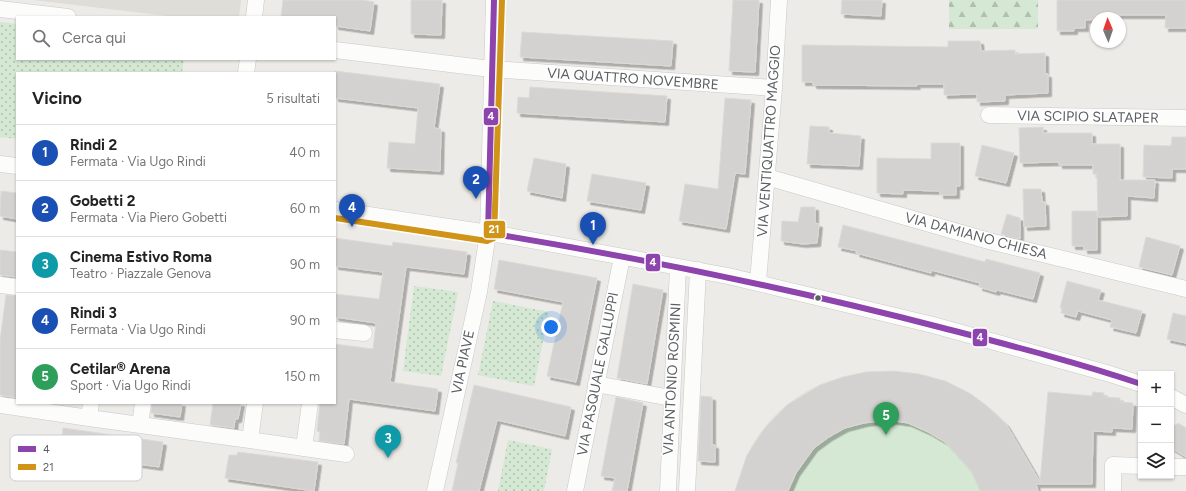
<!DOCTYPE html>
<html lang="it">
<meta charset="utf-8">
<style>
:root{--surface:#fff;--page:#f2f2f2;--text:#222;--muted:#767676;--line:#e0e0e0;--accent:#8e9192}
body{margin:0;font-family:Figtree,sans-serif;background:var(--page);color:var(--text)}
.controls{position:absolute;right:12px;bottom:12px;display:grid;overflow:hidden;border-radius:0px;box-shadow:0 1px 3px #0004}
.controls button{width:36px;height:36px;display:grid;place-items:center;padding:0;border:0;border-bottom:1px solid var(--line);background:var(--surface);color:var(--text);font:20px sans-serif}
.compass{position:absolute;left:1090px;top:12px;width:36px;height:36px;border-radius:50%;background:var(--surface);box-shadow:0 1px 3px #0004;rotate:358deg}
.you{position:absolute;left:551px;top:327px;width:14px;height:14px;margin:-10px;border:3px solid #fff;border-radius:50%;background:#1a73e8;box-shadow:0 0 0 6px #1a73e833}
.badge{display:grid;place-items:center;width:26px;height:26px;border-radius:50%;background:var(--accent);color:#fff;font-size:13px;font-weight:700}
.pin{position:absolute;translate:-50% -33px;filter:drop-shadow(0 1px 2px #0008)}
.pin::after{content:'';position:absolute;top:21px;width:14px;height:12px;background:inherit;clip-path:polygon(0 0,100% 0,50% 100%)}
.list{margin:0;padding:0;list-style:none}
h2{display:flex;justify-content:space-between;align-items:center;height:52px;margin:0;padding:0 16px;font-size:17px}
h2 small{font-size:13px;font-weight:400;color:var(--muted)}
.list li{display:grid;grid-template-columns:26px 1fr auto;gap:12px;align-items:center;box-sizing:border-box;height:56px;padding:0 16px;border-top:1px solid var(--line)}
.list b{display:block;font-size:15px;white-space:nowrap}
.list p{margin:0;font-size:13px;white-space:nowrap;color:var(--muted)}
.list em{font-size:13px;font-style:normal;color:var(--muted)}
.icon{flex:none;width:22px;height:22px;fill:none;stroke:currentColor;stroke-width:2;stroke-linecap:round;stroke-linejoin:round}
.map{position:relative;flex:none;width:1186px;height:491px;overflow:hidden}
.search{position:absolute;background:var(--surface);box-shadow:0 1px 3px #0004;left:16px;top:16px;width:320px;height:44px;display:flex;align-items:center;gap:10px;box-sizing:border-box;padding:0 14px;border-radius:0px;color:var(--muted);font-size:15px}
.panel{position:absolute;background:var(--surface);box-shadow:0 1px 3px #0004;left:16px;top:72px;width:320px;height:332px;border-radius:0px}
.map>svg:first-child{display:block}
.education{fill:#dfddd7}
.green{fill:#d5e8d3}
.forest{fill:url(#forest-firs)}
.park{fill:url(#park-dots)}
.building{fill:#d3d2d0;stroke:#dcdad6;filter:url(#shadow)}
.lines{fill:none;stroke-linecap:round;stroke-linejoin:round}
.minor-casing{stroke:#c8c9c9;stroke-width:17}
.minor{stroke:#fcfcfb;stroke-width:16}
.bus-1-casing{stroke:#fff;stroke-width:9}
.bus-2-casing{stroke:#fff;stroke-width:9}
.bus-1{stroke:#8e44ad;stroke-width:6}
.bus-2{stroke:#d09419;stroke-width:6}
.bus-dot{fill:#5c6065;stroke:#fff;stroke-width:1.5}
.labels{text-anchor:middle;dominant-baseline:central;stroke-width:3;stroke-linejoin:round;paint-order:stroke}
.street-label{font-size:14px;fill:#5c6065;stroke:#fff}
.key{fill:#fff;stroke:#cecfd1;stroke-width:1}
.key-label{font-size:11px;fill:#5c6065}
.line-badge{stroke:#fff;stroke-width:1.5}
.badge-label{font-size:11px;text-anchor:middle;font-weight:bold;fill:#fff}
</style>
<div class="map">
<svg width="1186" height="491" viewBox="0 0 1186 491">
<defs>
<pattern id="forest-firs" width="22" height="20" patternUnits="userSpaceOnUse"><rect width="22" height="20" fill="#d5e8d3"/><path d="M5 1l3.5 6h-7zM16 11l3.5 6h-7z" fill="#b0bfaf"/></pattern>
<pattern id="park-dots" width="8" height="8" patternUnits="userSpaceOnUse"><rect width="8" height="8" fill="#d5e8d3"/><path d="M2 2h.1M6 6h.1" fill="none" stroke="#b0bfaf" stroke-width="1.8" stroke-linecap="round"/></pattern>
<filter id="shadow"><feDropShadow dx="3.5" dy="3.5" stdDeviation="0" flood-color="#0004"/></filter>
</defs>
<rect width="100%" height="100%" fill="#ecebe7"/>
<!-- education -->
<path class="education" d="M33,0H241L239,17H176Z"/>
<!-- green -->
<path class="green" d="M893,371C910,373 927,375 944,381C988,396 1029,446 1038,491H735C739,479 742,467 747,456C763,418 804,385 844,377C860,374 877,373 893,371Z"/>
<!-- forest -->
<path class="forest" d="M949,0H1038V29H949Z"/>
<!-- park -->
<path class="park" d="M0,22L17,24V59H184L182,73H17V139L0,137Z
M414,286L458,292L441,376L403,371Z
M493,301L549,312L534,386L478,375Z
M508,440L552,449L544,491H498Z"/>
<!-- building -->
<path class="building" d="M283,0H362L374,2L370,31L335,26V17H281Z
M411,0H442L441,35L411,34Z
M733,0H759L755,72L729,71Z
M842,0H882L881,16L841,14Z
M1057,0H1186V28H1165L1166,15H1117V18L1085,20V28H1074V31H1057Z
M522,32L673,41L671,66L520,57Z
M948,41H980L981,51L1015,50V54L1045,53V74H1048V93L1005,95V101L977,102V94L944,95V84H916L917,86L813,85V82H802V45L948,47Z
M335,71L440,84L434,128L441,129L440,171L387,168L389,142L415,144L418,108L335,98Z
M530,87L667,96L665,122L517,113L518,97L529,98Z
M725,98L751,100L745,174L735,173L726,229L679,221L685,184L718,189Z
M810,126L829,127V133L861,136L859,166L807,164Z
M1043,127V133H1092V144H1120V180H1155L1154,198L1127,196V216L1098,217L1097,174H1093V165H1059V162L1020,163L1019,128Z
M1172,137H1186V169H1172V178L1143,177L1144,145L1171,146Z
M931,143H960V186H956V195H940V191L903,190V194L877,193V158L931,159Z
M982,145L1014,153L1006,183L975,176Z
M534,158L566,164L562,198L527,191Z
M592,174L646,183L641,210L587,201Z
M1023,189H1041L1042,202H1045L1046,226L1024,227Z
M1,191L17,193V219L0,216Z
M801,207H815V223L819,224L817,243L803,244L781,241L782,221L798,222Z
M1072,211H1097V250H1084V246H1072Z
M1007,214L1020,218V239L1001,234Z
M843,225L985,262L986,259L1040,273L1033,299L997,290L996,292L979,287L980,283L931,270V273L856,253L857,251L838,247Z
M1146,237L1180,246L1172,275L1139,267Z
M335,238L392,246L393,242L467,252L464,274L406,267L390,382L438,389L435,411L349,399L344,444L319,441L320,432L317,431L320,403H335V344L373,349L376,323L335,317V294L379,299L383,272L335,266Z
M0,250L17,252V277L0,275Z
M499,260L597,278L576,382L547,376L563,302L494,289Z
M1067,281L1101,290L1098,300L1142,311L1136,333L1110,327L1112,320L1078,311L1076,317L1061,313L1062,308H1060Z
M633,284L663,290L647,384L617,378Z
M6,295L17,296V398L0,395V341Z
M1173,313L1186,316V343L1167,339Z
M893,371L919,374L945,381L971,394L987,406L1006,424L1040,482L1048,392L1092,396L1093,392L1104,393V397L1120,398V402L1133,403L1132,429L1112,428V432L1093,431L1092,484H1036L1038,491H980L971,471L945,442L928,432L908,423L887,420L864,423L845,428L829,437L814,448L796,473L788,491H735L747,455L764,429L787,405L820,385L843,377L866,372Z
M474,385L571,407L565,436L497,420L479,491H452L458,463H456Z
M701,396L712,397V445H715V462L698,461Z
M616,397L643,403L627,491H612L615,478L601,476Z
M152,403H182L180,417L151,413Z
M213,403H241L238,419H235L234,428L210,425Z
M1178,423L1186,428V457L1171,448V425H1176Z
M63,428L163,442L159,467L60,453Z
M238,452L318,462L314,491L225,478L229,455H237Z"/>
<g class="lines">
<!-- minor casing -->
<g class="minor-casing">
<path id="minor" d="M0,9L68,17
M254,17L256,0
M335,50L491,69L774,88
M246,73L248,59
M989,115L1186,118
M0,164L17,166
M767,177L989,241L1186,289
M335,210L509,236L728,276L933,325L1110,374L1141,384
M758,282L774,88L779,0
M0,285L17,287
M335,330L364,333
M596,384L671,398
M1171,397L1186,405
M91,403L89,418L250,440
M255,403L250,440L304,448L310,403
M0,405L89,418
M140,425L143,403
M304,448L346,454
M1171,467H1186
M435,491L479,292L488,233L494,0
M575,491L622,257
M668,491L678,267
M687,491L698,270
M1113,491V465L1141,466"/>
</g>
<!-- minor -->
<use href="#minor" class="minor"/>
<!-- bus-1 casing -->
<g class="bus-1-casing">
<path id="bus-1" d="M488,233C641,258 793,289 943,328C1009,345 1076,362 1141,384
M488,233L494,0"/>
</g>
<!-- bus-2 casing -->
<g class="bus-2-casing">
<path id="bus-2" d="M335,218L487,241L494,238L502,0"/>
</g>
<!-- bus-1 -->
<use href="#bus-1" class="bus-1"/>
<!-- bus-2 -->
<use href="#bus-2" class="bus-2"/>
</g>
<!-- markers -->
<circle class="bus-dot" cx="818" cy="298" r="3.5"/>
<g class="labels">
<!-- street labels -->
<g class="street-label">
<text transform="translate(633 79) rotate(4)">VIA QUATTRO NOVEMBRE</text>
<text transform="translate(1088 117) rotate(1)">VIA SCIPIO SLATAPER</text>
<text transform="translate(769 141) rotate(-86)">VIA VENTIQUATTRO MAGGIO</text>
<text transform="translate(976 236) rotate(15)">VIA DAMIANO CHIESA</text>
<text transform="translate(463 362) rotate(-78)">VIA PIAVE</text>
<text transform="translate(598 374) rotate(-79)">VIA PASQUALE GALLUPPI</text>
<text transform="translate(672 379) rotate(-87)">VIA ANTONIO ROSMINI</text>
</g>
</g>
<!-- legend -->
<rect x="10" y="435" width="132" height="46" rx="6" class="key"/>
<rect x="18" y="446" width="18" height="6" fill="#8e44ad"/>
<rect x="18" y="464" width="18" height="6" fill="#d09419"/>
<g class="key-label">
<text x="43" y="453">4</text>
<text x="43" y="471">21</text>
</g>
<g class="line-badge">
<rect x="483" y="107" width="16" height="19" rx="4" fill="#8e44ad"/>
<rect x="483" y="220" width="23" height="19" rx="4" fill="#d09419"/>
<rect x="645" y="253" width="16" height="19" rx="4" fill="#8e44ad"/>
<rect x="972" y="328" width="16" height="19" rx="4" fill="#8e44ad"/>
</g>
<g class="badge-label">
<text x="491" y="120">4</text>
<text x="494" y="233">21</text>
<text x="653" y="266">4</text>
<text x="980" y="341">4</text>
</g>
</svg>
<div class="controls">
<button>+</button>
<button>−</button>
<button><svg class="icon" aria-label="layers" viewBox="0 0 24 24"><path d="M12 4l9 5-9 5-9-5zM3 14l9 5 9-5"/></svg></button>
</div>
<svg class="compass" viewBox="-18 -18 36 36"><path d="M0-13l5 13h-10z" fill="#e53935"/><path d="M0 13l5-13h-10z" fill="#767676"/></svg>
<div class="you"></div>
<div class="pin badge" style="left:593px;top:245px;background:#1a4fb4">1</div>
<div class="pin badge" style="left:476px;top:199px;background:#1a4fb4">2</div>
<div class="pin badge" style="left:388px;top:458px;background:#0f9aa8">3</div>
<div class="pin badge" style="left:352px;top:227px;background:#1a4fb4">4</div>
<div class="pin badge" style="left:886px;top:435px;background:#2e9e5b">5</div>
<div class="search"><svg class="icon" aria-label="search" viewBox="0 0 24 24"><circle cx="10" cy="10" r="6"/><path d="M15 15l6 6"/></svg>Cerca qui</div>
<section class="panel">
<h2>Vicino<small>5 risultati</small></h2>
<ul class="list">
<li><span class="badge" style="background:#1a4fb4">1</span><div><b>Rindi 2</b><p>Fermata · Via Ugo Rindi</p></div><em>40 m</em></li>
<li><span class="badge" style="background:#1a4fb4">2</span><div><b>Gobetti 2</b><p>Fermata · Via Piero Gobetti</p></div><em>60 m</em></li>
<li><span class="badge" style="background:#0f9aa8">3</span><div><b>Cinema Estivo Roma</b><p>Teatro · Piazzale Genova</p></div><em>90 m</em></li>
<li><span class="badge" style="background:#1a4fb4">4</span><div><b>Rindi 3</b><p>Fermata · Via Ugo Rindi</p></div><em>90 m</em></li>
<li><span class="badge" style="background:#2e9e5b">5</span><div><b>Cetilar® Arena</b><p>Sport · Via Ugo Rindi</p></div><em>150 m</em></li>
</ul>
</section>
</div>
